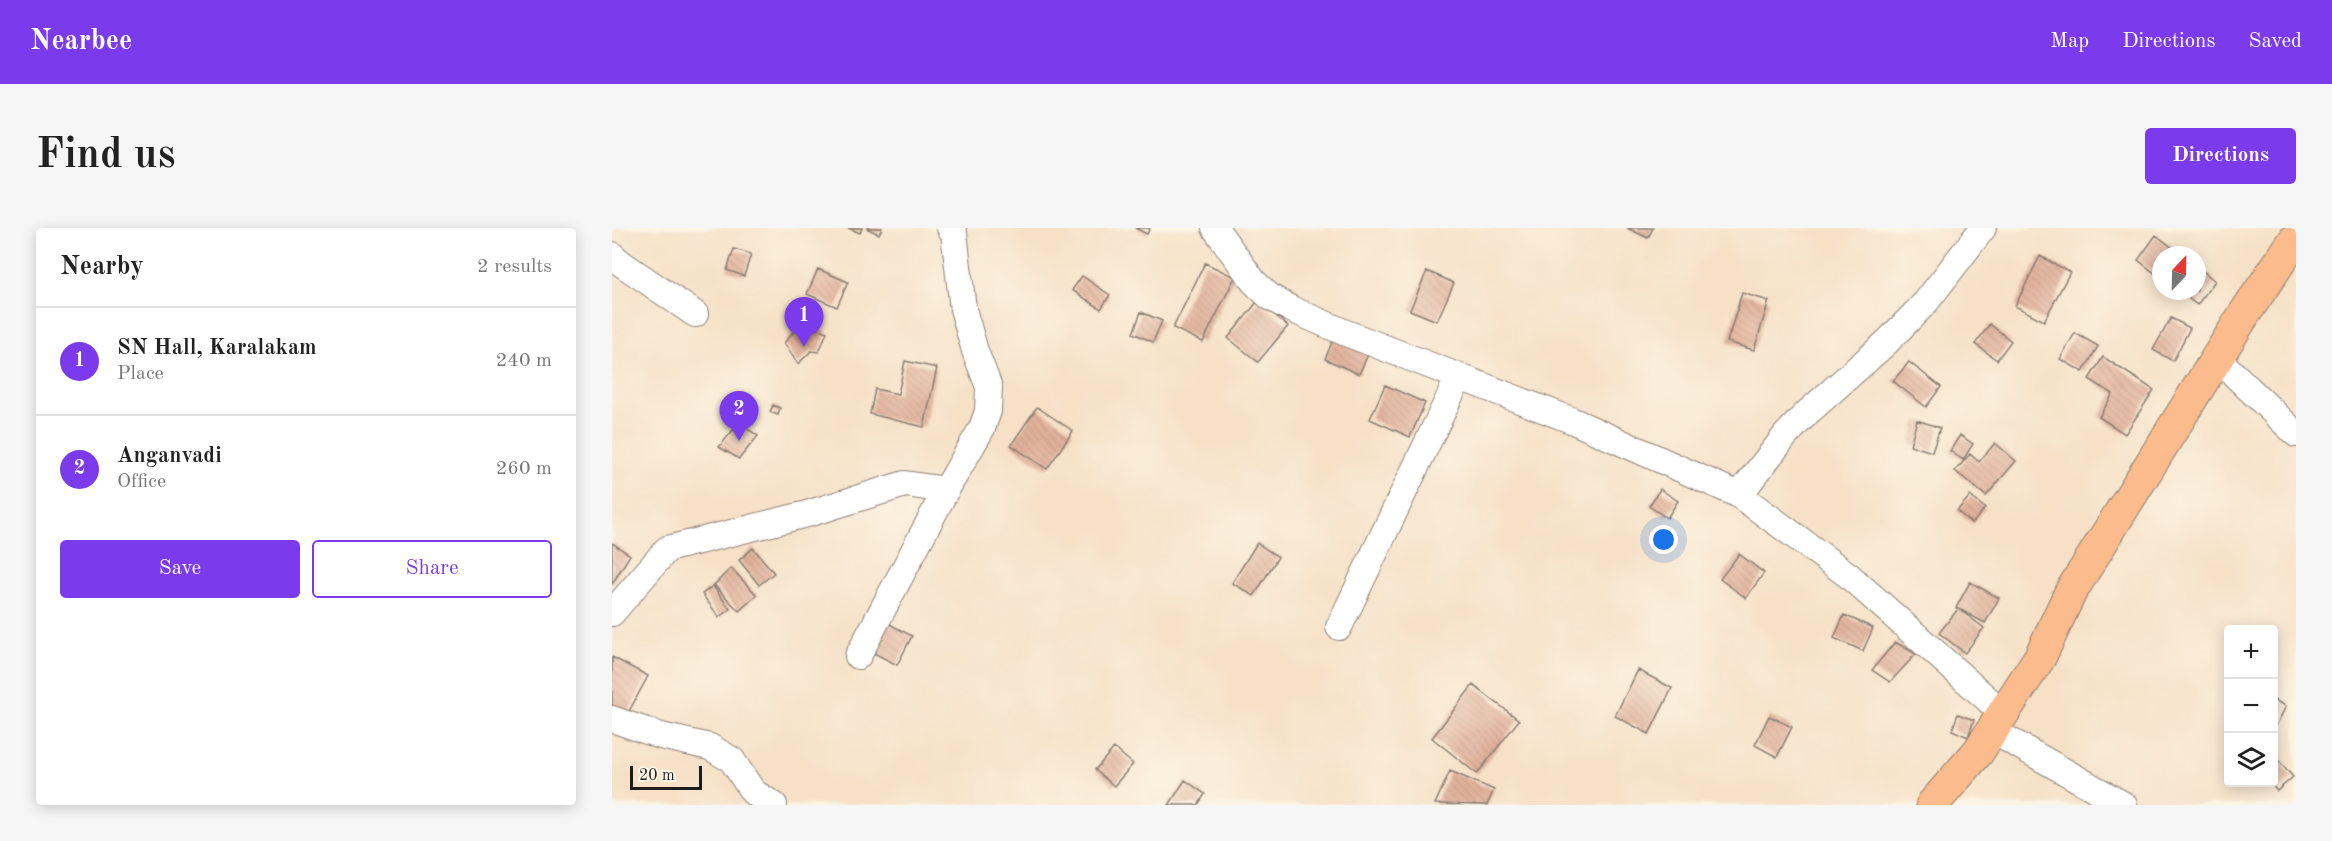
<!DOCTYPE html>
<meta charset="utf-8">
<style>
:root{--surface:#fff;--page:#f6f6f6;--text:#222;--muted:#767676;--line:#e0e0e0;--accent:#7c3aed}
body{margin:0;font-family:"Old Standard TT",serif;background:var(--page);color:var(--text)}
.controls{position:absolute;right:18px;bottom:18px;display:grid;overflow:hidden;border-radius:6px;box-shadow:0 3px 15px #0003}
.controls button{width:54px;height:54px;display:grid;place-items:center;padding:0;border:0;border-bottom:2px solid var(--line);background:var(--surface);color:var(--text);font:30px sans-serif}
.compass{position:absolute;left:1540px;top:18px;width:54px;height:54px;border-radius:50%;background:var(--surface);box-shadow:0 3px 15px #0003;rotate:22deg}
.scale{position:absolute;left:18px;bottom:15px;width:72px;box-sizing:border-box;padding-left:6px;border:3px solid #1c1c1c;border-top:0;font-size:16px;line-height:21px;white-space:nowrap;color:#1c1c1c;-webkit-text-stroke:4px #fcf5e5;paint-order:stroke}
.you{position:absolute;left:1052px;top:312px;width:21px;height:21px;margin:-15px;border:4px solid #fff;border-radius:50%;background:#1a73e8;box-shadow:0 0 0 9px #1a73e833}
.badge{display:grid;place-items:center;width:39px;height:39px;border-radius:50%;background:var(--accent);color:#fff;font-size:20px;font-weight:700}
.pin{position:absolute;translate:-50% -50px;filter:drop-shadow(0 2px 3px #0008)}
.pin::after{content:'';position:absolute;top:32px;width:21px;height:18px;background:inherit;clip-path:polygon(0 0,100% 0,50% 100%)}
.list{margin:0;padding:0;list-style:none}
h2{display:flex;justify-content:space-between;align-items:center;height:78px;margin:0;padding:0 24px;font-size:26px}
h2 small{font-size:20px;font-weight:400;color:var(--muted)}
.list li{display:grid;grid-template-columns:39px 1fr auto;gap:18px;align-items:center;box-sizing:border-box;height:108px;padding:0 24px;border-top:2px solid var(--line)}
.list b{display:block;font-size:22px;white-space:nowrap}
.list p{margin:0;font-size:20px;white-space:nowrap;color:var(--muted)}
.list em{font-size:20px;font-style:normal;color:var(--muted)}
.actions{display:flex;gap:12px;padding:18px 24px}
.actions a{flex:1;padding:14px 0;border:2px solid var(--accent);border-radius:6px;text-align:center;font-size:21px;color:var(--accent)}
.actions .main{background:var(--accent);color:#fff}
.icon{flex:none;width:33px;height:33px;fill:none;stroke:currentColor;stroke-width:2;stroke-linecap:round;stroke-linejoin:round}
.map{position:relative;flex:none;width:1684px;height:577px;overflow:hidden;border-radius:6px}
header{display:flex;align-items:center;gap:36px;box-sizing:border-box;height:84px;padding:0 30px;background:var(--accent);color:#fff}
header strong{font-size:28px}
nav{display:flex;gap:33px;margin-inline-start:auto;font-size:21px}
.intro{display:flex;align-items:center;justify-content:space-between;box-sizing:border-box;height:144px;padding:0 36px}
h1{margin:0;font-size:42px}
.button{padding:15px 27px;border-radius:6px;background:var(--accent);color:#fff;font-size:21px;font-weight:700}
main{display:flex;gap:36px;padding:0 36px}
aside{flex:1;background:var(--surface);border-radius:6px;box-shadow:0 3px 15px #0003}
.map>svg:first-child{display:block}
.building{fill:url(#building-back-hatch)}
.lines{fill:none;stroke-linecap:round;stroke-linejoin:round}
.minor-casing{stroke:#897e72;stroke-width:28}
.major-casing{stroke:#897e72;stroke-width:34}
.minor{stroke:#fff;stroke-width:26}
.major{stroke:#fbbb8c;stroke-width:32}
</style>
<header>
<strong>Nearbee</strong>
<nav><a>Map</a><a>Directions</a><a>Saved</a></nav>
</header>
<div class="intro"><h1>Find us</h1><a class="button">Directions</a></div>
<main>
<aside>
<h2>Nearby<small>2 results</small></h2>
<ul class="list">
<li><span class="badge">1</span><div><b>SN Hall, Karalakam</b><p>Place</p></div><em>240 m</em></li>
<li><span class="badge">2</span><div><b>Anganvadi</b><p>Office</p></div><em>260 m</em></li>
</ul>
<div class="actions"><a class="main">Save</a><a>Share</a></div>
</aside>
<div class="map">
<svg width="1684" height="577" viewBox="0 0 1684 577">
<defs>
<pattern id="building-back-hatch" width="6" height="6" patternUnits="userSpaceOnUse" patternTransform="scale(1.5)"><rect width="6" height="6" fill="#e2b29b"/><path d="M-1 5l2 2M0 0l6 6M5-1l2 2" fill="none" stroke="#c19885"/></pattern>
</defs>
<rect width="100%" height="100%" fill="#fcf5e5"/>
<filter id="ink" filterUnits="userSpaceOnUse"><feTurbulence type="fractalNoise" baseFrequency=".0167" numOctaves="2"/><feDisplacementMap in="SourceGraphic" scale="12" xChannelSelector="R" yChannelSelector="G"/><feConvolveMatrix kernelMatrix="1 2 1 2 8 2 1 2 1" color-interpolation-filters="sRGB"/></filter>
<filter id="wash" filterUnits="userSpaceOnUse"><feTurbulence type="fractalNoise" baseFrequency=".008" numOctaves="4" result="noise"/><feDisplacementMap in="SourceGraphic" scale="24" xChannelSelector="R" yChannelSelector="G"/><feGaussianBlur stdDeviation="1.35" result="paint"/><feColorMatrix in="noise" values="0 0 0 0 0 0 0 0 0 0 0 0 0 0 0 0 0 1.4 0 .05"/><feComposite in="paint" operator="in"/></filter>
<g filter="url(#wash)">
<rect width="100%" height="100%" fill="#f6e1c7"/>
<g id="blocks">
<!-- building -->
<path class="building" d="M236,0H250L248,5Z
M254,0H270L267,6Z
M523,0H538L535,6Z
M1015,0H1041L1036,10Z
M1544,7L1570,27H1549V50L1526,32Z
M122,21L139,26L132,48L115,42Z
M1428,28L1458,44L1432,93L1403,78Z
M593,35L623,49L591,114L561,100Z
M1585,38L1603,53L1585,77L1567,63H1585Z
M206,41L236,54L225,79L195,66Z
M815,43L842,55L825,93L798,82Z
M470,48L498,67L489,81L460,62Z
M1130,65L1157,73L1142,122L1115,114Z
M646,73L676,98L646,134L616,110Z
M529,84L550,93L541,114L521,105Z
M1559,90L1578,100L1561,133L1541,122Z
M189,95L215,104L207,124L199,123L186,136L172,115Z
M1378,96L1399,113L1385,132L1363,116Z
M724,105L759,120L747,146L713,131Z
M1463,105L1486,118L1471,144L1448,131Z
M1491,129L1542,162L1513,206L1487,189L1501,166L1477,151Z
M293,133L325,140L312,199L258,186L263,161L286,166Z
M1297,134L1329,159L1314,179L1281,153Z
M773,157L813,175L798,209L758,191Z
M161,177L168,180L166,187L158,184Z
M425,179L461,203L435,241L399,217Z
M1305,192L1328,200L1320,224L1298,217Z
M127,195L146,208L127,231L107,219Z
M1348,207L1361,216L1351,232L1338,223Z
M1383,215L1404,233L1374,268L1343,243L1358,226L1367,234Z
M1048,261L1066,273L1055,290L1037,278Z
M1358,268L1373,280L1360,296L1345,283Z
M0,315L18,327L0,356Z
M645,315L666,329L642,368L620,355Z
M141,320L162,345L147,357L127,332Z
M1127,326L1152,345L1134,370L1108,351Z
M119,340L145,367L127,383L102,357Z
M1358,354L1387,370L1373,395L1347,381L1372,400L1353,425L1327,405L1346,381L1344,380Z
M101,358L118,381L107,389L90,366Z
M1232,387L1261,400L1251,423L1222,410Z
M272,393L300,408L285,437L256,422Z
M1283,414L1304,426L1278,454L1260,442Z
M0,429L36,448L15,487L0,479Z
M1026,442L1060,460L1037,506L1003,488Z
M861,457L907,492L865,546L820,510Z
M1662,472L1674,478L1664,498L1662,497Z
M1346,486L1362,492L1356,509L1340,502Z
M1157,488L1180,499L1165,529L1143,517Z
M502,520L521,536L502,558L483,542Z
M1667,533L1681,549L1665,563L1657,554H1662V538Z
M838,543L882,562L875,577L823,576Z
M573,552L593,566L586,577H557Z"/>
</g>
</g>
<g filter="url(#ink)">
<use href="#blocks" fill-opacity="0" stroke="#897e72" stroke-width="1.5"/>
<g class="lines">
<!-- minor casing -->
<g class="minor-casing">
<path id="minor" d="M603,0L642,54L658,69L679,81L734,105L959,192L1127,267L1236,347L1392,486
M0,27L9,35L83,86
M1605,130L1684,206
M1127,267L1174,207L1194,186L1275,114L1314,74L1371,0
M0,385L55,321L195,286L293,256L334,262
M727,399L847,149
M246,428L334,262L370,200L376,183L377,159L363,123L351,81L342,5L338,0
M0,491L49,508L98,519L120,532L141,564L162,577
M1381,503L1512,577"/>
</g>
<!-- major casing -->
<g class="major-casing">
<path id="major" d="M1320,577L1366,524L1428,429L1458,365L1633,85L1684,10"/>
</g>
<!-- minor -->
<use href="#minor" class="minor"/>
<!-- major -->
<use href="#major" class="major"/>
</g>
</g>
</svg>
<div class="controls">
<button>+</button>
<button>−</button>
<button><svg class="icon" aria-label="layers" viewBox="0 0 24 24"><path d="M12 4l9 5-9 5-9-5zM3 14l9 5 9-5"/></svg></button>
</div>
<svg class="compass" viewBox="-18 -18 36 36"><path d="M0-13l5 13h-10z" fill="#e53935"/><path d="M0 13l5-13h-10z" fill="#767676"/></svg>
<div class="scale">20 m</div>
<div class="you"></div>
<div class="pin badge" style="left:192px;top:119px">1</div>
<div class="pin badge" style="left:127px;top:213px">2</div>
</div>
</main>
